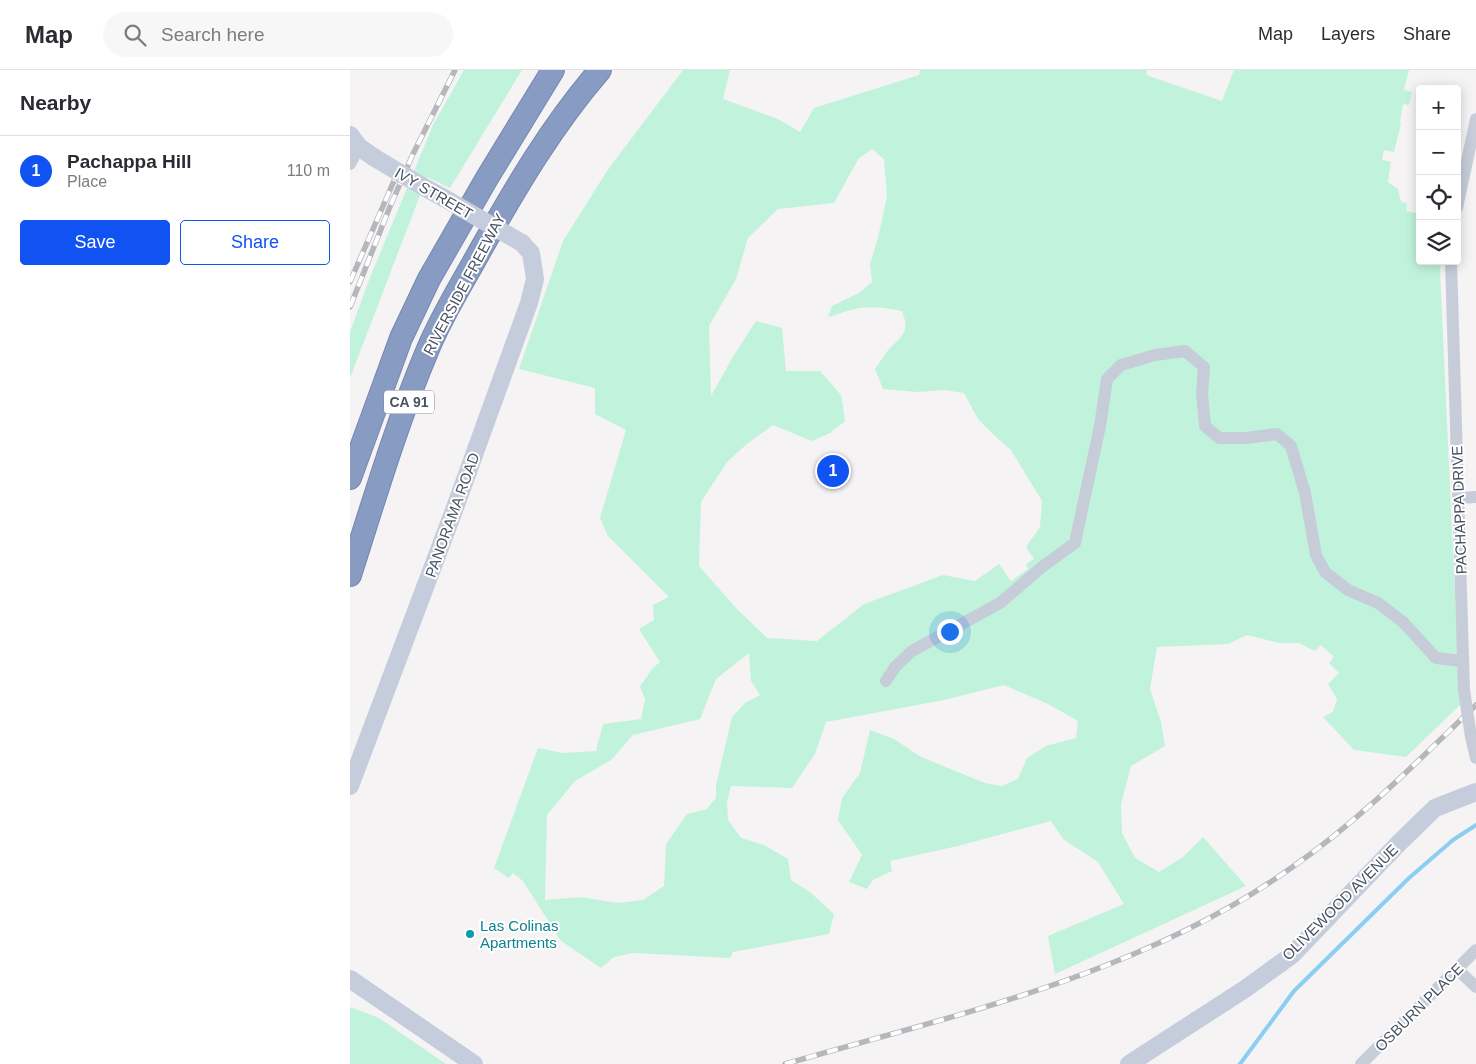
<!DOCTYPE html>
<meta charset="utf-8">
<style>
:root{--surface:#fff;--page:#f7f7f7;--text:#2b2b33;--muted:#7c7c81;--line:#e1e1e2;--accent:#1052f2}
body{margin:0;font-family:Helvetica,sans-serif;background:var(--page);color:var(--text)}
.controls{position:absolute;right:15px;top:15px;display:grid;overflow:hidden;border-radius:5px;box-shadow:0 2px 12px #0003}
.controls button{width:45px;height:45px;display:grid;place-items:center;padding:0;border:0;border-bottom:1px solid var(--line);background:var(--surface);color:var(--text);font:25px sans-serif}
.you{position:absolute;left:599px;top:561px;width:18px;height:18px;margin:-12px;border:4px solid #fff;border-radius:50%;background:#1a73e8;box-shadow:0 0 0 8px #1a73e833}
.badge{display:grid;place-items:center;width:32px;height:32px;border-radius:50%;background:var(--accent);color:#fff;font-size:16px;font-weight:700}
.pin{position:absolute;translate:-50% -50%;border:2px solid #fff;box-shadow:0 1px 5px #0006}
.list{margin:0;padding:0;list-style:none}
h2{display:flex;justify-content:space-between;align-items:center;height:65px;margin:0;padding:0 20px;font-size:21px}
h2 small{font-size:16px;font-weight:400;color:var(--muted)}
.list li{display:grid;grid-template-columns:32px 1fr auto;gap:15px;align-items:center;box-sizing:border-box;height:70px;padding:0 20px;border-top:1px solid var(--line)}
.list b{display:block;font-size:19px;white-space:nowrap}
.list p{margin:0;font-size:16px;white-space:nowrap;color:var(--muted)}
.list em{font-size:16px;font-style:normal;color:var(--muted)}
.actions{display:flex;gap:10px;padding:15px 20px}
.actions a{flex:1;padding:11px 0;border:1px solid var(--accent);border-radius:5px;text-align:center;font-size:18px;color:var(--accent)}
.actions .main{background:var(--accent);color:#fff}
.icon{flex:none;width:28px;height:28px;fill:none;stroke:currentColor;stroke-width:2;stroke-linecap:round;stroke-linejoin:round}
.map{position:relative;flex:none;width:1126px;height:994px;overflow:hidden}
header{display:flex;align-items:center;gap:30px;box-sizing:border-box;height:70px;padding:0 25px;background:var(--surface);border-bottom:1px solid var(--line)}
header strong{font-size:24px}
nav{display:flex;gap:28px;margin-inline-start:auto;font-size:18px}
.search{width:350px;height:45px;background:var(--page);display:flex;align-items:center;gap:12px;box-sizing:border-box;padding:0 18px;border-radius:28px;color:var(--muted);font-size:19px}
main{display:flex}
aside{flex:1;background:var(--surface)}
.map>svg:first-child{display:block}
.green{fill:#c1f3dc;fill-rule:evenodd}
.lines{fill:none;stroke-linecap:round;stroke-linejoin:round}
.stream{stroke:#8bcef2;stroke-width:4}
.highway-casing{stroke:#7387b0;stroke-width:24}
.street{stroke:#c6cdd8;stroke-width:12}
.secondary{stroke:#c5cddc;stroke-width:18}
.highway{stroke:#889cc3;stroke-width:22}
.rail-casing{stroke:#b5b7bd;stroke-width:5.5}
.rail{stroke:#fff;stroke-width:4;stroke-dasharray:11;stroke-linecap:butt}
.street-bridge{stroke:#c6cdd8;stroke-width:12}
.secondary-bridge{stroke:#c5cddc;stroke-width:18}
.culture-dot{fill:#0f9aa8;stroke:#fff;stroke-width:2}
.labels{text-anchor:middle;dominant-baseline:central;stroke-width:4;stroke-linejoin:round;paint-order:stroke}
.shield{fill:#fff;stroke:#808691;stroke-width:1}
.shield-label{font-size:14px;font-weight:bold;fill:#495262}
.street-label{font-size:15px;fill:#495262;stroke:#fff}
.culture-label{font-size:15px;fill:#0d838f;stroke:#fff;text-anchor:start}
</style>
<header>
<strong>Map</strong>
<div class="search"><svg class="icon" aria-label="search" viewBox="0 0 24 24"><circle cx="10" cy="10" r="6"/><path d="M15 15l6 6"/></svg>Search here</div>
<nav><a>Map</a><a>Layers</a><a>Share</a></nav>
</header>
<main>
<aside>
<h2>Nearby<small></small></h2>
<ul class="list">
<li><span class="badge">1</span><div><b>Pachappa Hill</b><p>Place</p></div><em>110 m</em></li>
</ul>
<div class="actions"><a class="main">Save</a><a>Share</a></div>
</aside>
<div class="map">
<svg width="1126" height="994" viewBox="0 0 1126 994">
<rect width="100%" height="100%" fill="#f5f3f3"/>
<!-- green -->
<path class="green" d="M114,0H172L100,118L77,107L0,308V262L19,210L83,55Z
M333,0H380L373,29L428,49L450,62L464,38L569,5L570,0H797L796,5L872,31L884,0H1059L1054,20L1062,22L1059,35L1053,34L1050,52L1051,54L1044,82L1034,80L1032,90L1041,92L1038,112L1048,119L1051,132L1057,133L1056,141L1070,144V191H1091L1090,200L1110,635L1056,687L1004,680L973,647L983,642L987,629L978,614L989,603L979,593L984,587L971,575L965,581L949,573H929L897,565L878,574L807,577L800,619L811,652L815,676L781,696L771,734L772,763L785,788L809,802L833,787L853,767L896,816L705,904L698,866L774,834L748,792L713,769L701,751L608,776L540,791L542,801L523,810L517,819L499,812L512,785L488,750L492,728L510,703L520,660L544,669L571,687L635,713L652,716L668,709L677,688L696,676L726,668L728,651L698,634L654,615L594,630L476,652L465,684L442,718L381,716L377,732L378,750L391,768L414,775L438,789L441,810L460,822L484,844L479,864L383,882L380,888L283,883L264,887L251,898L211,871L173,811L163,803L159,808L144,798L188,678L213,683L246,681L253,654L291,649L295,629L290,616L303,598L310,592L289,559L304,550L303,535L319,527L258,466L250,448L276,360L245,344V318L169,299L213,171L257,101ZM522,79L534,89L537,126L528,168L520,194L522,212L509,223L482,236L478,247C486,246 493,241 501,240C518,235 535,238 552,241C560,262 553,265 539,279C534,285 530,292 525,299L533,319L567,322L594,320L614,323L628,349L646,367L661,380L692,431L690,457L676,477L684,489L676,494L678,499L661,511L649,494L625,511L593,505L514,534L467,571L417,568L385,537L349,496L351,432L377,392L398,373L423,355L462,371L480,363L495,351L491,325L470,301H436L432,258L406,251L384,285L361,326L359,256L386,209L398,168L428,139L484,133L509,88ZM399,583L401,611L410,625L395,633L382,647L366,715V728L357,739L337,744L316,774L314,816L293,830L268,833L231,827L195,830L197,745L225,711L261,690L283,665L350,649L366,609Z
M0,937L29,948L96,994H0Z"/>
<g class="lines">
<!-- stream -->
<path class="stream" d="M890,994L944,921L1059,808L1103,770L1126,755"/>
<!-- highway casing -->
<g class="highway-casing">
<path id="highway" d="M0,408L51,268L79,209L137,108L203,0
M0,505C24,430 47,352 78,279C92,245 113,212 131,179C166,117 203,54 250,0"/>
</g>
<!-- street -->
<path class="street" d="M0,94L9,77
M1107,138L1126,49
M1101,191L1114,620
M1110,428L1126,427
M536,611L545,597L562,581L650,533L692,497L725,473L750,356L757,309L771,295L805,285L835,281L854,297L852,324L855,356L869,368H896L927,364L941,376L955,423L966,485L975,502L998,520L1028,533L1053,552L1086,588L1112,591
M1121,667L1126,688
M1107,899L1126,917
M1011,994L1126,880"/>
<!-- secondary -->
<path class="secondary" d="M0,65L9,77L25,88
M72,116L94,128
M0,716L103,443L179,233L185,209L181,183L172,173
M0,909L124,994
M779,994L895,919L942,885L1048,774L1085,738L1126,722"/>
<!-- highway -->
<use href="#highway" class="highway"/>
<!-- rail casing -->
<g class="rail-casing">
<path id="rail" d="M0,212L50,97
M0,237L39,139L63,84L105,0
M435,994C608,944 792,904 941,798C1009,751 1067,692 1126,635"/>
</g>
<!-- rail -->
<use href="#rail" class="rail"/>
<!-- street-bridge -->
<path class="street-bridge" d="M1114,620L1121,667"/>
<!-- secondary-bridge -->
<path class="secondary-bridge" d="M25,88L72,116
M94,128L172,173"/>
</g>
<!-- markers -->
<circle class="culture-dot" cx="120" cy="864" r="5"/>
<g class="labels">
<!-- shield labels -->
<rect class="shield" x="34" y="320.5" width="50" height="23" rx="4"/>
<g class="shield-label">
<text x="59" y="332">CA 91</text>
</g>
<!-- street labels -->
<g class="street-label">
<text transform="translate(84 123) rotate(30)">IVY STREET</text>
<text transform="translate(114 214) rotate(-62)">RIVERSIDE FREEWAY</text>
<text transform="translate(1109 440) rotate(-92)">PACHAPPA DRIVE</text>
<text transform="translate(102 445) rotate(-70)">PANORAMA ROAD</text>
<text transform="translate(990 832) rotate(-45)">OLIVEWOOD AVENUE</text>
<text transform="translate(1069 937) rotate(-45)">OSBURN PLACE</text>
</g>
<!-- culture labels -->
<g class="culture-label">
<text x="130" y="855">Las Colinas<tspan x="130" dy="17">Apartments</tspan></text>
</g>
</g>
</svg>
<div class="controls">
<button>+</button>
<button>−</button>
<button><svg class="icon" aria-label="locate" viewBox="0 0 24 24"><circle cx="12" cy="12" r="6"/><path d="M12 2v4M12 18v4M2 12h4M18 12h4"/></svg></button>
<button><svg class="icon" aria-label="layers" viewBox="0 0 24 24"><path d="M12 4l9 5-9 5-9-5zM3 14l9 5 9-5"/></svg></button>
</div>
<div class="you"></div>
<div class="pin badge" style="left:483px;top:401px">1</div>
</div>
</main>
